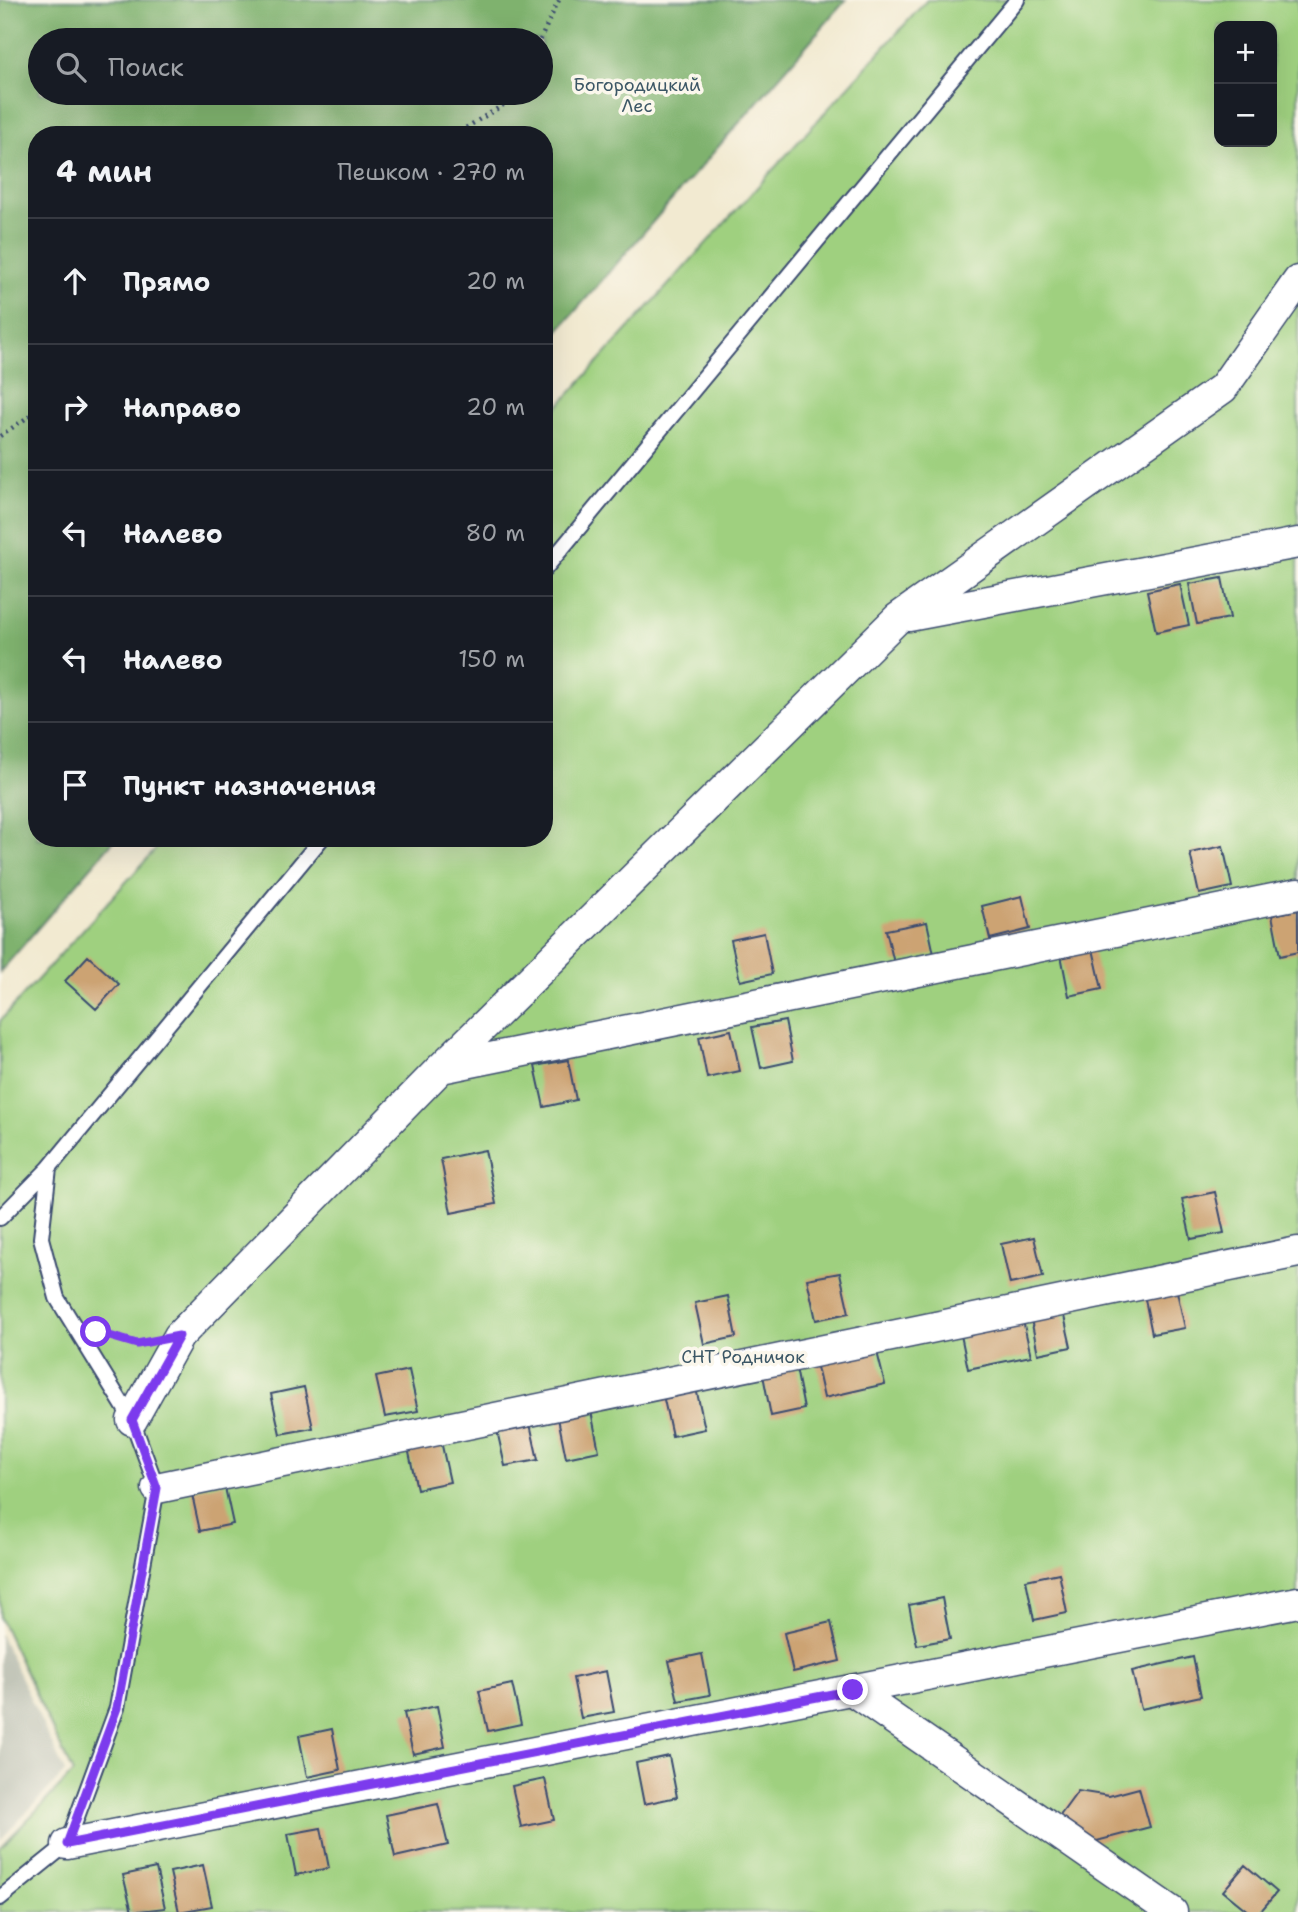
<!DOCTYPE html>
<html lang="ru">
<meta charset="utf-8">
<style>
:root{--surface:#171b24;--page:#20242c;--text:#f1f3f6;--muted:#9ea1a6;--line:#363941}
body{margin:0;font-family:"Shantell Sans",sans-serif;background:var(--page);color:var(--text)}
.controls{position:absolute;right:21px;top:21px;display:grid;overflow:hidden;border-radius:14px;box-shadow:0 7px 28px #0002}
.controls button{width:63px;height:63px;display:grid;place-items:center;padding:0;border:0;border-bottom:2px solid var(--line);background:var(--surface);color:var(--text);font:35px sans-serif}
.stop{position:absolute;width:21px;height:21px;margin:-16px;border:5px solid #7c3aed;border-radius:50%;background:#fff}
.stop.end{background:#7c3aed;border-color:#fff;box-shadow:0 2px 7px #0008}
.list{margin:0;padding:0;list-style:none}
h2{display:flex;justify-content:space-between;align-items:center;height:91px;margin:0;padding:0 28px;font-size:30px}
h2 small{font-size:23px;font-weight:400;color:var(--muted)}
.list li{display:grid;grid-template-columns:46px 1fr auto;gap:21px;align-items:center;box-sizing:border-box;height:126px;padding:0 28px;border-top:2px solid var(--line)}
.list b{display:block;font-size:26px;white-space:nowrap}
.list em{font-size:23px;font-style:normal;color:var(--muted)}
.icon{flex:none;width:38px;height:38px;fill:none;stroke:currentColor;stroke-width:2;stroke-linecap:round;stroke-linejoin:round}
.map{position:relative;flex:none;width:1298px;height:1912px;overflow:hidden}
.search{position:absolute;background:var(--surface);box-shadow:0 7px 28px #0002;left:28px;top:28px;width:525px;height:77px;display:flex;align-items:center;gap:18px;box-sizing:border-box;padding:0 24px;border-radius:38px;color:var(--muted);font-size:26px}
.panel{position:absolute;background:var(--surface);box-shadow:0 7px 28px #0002;left:28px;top:126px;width:525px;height:721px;border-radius:28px}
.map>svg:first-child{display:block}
.industrial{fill:#c3c6b9}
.green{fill:#9fd07f;stroke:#5d806e;stroke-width:2;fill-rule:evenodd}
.forest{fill:#7fb26e;stroke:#4d7066;stroke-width:2;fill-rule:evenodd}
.building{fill:#cca373}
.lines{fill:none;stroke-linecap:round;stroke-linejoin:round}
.lane-casing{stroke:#3b4b6f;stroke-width:18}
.street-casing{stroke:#3b4b6f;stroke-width:33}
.path{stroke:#3b4b6f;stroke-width:4.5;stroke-dasharray:2 5;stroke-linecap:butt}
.lane{stroke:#fff;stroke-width:14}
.street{stroke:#fff;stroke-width:30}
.route{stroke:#7c3aed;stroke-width:9}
.labels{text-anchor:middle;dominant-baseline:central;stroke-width:7;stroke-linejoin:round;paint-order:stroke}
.park-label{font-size:18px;fill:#3c5766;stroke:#fbf7ec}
</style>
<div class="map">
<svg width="1298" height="1912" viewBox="0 0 1298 1912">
<rect width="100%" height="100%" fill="#fbf7ec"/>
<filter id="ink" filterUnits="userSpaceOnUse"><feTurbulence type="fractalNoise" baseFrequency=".0143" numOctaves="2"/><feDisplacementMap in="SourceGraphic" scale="14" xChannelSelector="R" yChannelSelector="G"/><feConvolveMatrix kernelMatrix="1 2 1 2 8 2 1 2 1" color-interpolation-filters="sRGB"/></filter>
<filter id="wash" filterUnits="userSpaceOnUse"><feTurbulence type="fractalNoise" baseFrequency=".00686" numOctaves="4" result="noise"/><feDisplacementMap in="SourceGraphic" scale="28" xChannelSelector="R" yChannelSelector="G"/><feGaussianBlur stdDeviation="1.57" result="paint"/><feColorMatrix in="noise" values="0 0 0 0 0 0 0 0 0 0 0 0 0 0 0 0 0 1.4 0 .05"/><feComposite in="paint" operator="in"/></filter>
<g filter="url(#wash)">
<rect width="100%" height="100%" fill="#f2ead1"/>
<!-- industrial -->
<path class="industrial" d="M0,1634L65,1772L0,1840Z"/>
<!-- green -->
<path class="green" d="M927,0H1298V1912H0V1848L73,1773L0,1618V1021L166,838H544V422ZM1219,26H1272V142H1219Z"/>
<!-- forest -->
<path class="forest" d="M0,0H846L544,347V135H37V838H116L0,972ZM40,40H541V93H40Z"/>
<g id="blocks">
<!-- building -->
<path class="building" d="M1222,578L1230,618L1197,624L1189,584Z
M1180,584L1189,625L1156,632L1147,591Z
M1223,846L1232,887L1199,894L1190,853Z
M1022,896L1030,929L990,939L982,906Z
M1298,910V952L1280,956L1272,915Z
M927,922L934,954L894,963L886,930Z
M764,933L772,974L740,981L731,940Z
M1093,949L1102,989L1069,996L1061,955Z
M88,956L119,984L96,1009L65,981Z
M785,1021L793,1061L761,1068L752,1027Z
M731,1030L740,1071L707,1078L699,1037Z
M568,1060L576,1100L544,1107L535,1066Z
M485,1150L496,1204L451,1213L441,1159Z
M1215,1192L1224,1233L1191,1239L1182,1199Z
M1034,1237L1043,1277L1010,1284L1001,1244Z
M840,1273L849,1313L816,1320L807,1279Z
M1176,1287L1185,1328L1152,1334L1144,1294Z
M728,1296L736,1337L704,1344L695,1303Z
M1062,1307L1071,1347L1038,1354L1030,1314Z
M1022,1316L1031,1356L968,1369L960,1330Z
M875,1344L885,1384L824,1398L815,1358Z
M796,1368L804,1409L771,1416L763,1375Z
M409,1370L418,1411L385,1417L376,1377Z
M304,1387L313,1428L280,1434L271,1394Z
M696,1388L705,1429L672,1436L663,1395Z
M591,1411L599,1451L566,1458L558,1418Z
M529,1419L538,1460L505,1466L496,1426Z
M441,1441L450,1482L417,1489L408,1448Z
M224,1483L233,1524L200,1531L191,1490Z
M1059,1573L1067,1613L1034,1620L1026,1580Z
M942,1598L950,1639L917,1645L909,1605Z
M831,1622L840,1661L793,1672L784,1633Z
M702,1654L710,1695L678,1701L669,1661Z
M1193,1657L1201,1696L1141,1709L1132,1671Z
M606,1671L614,1712L581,1718L573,1678Z
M512,1684L521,1724L488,1731L479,1691Z
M437,1706L445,1747L413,1754L404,1713Z
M332,1729L340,1770L307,1777L299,1736Z
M669,1756L677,1797L644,1804L636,1763Z
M545,1779L554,1820L521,1827L512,1786Z
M1139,1788L1150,1827L1093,1842L1059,1817L1078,1791L1109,1796Z
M438,1804L448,1845L395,1857L386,1815Z
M321,1828L329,1868L296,1875L288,1834Z
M203,1865L212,1906L179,1912L170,1872Z
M1245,1865L1277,1892L1260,1912H1249L1223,1891Z
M156,1868L165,1908L132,1912L123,1875Z"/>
</g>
</g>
<g filter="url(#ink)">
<use href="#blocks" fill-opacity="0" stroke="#3b4b6f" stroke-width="2"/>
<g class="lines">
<!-- lane casing -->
<g class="lane-casing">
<path id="lane" d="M544,570L1017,0
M0,1218L49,1168
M0,1898L67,1844L117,1708L157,1488L132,1420L57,1298L41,1238L49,1168L322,838"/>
</g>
<!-- street casing -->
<g class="street-casing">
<path id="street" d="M909,616L1298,543
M441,1068L1298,894
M132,1420L179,1336L441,1068L898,618L1223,388L1298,281
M157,1488L1298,1252
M853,1691L1172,1912
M67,1844L1298,1602"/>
</g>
<!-- path -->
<path class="path" d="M540,40L559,0
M454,135L513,99L515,93
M0,436L37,411
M112,1337L137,1344"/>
<!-- lane -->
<use href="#lane" class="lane"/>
<!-- street -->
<use href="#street" class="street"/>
</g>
</g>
<g class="lines" filter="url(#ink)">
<!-- route -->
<path class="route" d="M96,1332L137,1344L179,1336L132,1420L157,1488L117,1708L67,1844L853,1690"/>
</g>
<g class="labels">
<!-- park labels -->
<g class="park-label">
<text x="637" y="85">Богородицкий<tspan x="637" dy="21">Лес</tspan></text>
<text x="743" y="1357">СНТ Родничок</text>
</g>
</g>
</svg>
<div class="controls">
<button>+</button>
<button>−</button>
</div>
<div class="stop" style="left:96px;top:1332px"></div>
<div class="stop end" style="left:853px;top:1690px"></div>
<div class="search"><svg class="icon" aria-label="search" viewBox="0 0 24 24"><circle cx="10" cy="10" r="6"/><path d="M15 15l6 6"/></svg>Поиск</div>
<section class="panel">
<h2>4 мин<small>Пешком · 270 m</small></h2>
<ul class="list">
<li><svg class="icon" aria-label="ahead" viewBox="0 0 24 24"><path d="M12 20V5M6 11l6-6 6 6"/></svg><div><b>Прямо</b></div><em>20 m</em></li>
<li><svg class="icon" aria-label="right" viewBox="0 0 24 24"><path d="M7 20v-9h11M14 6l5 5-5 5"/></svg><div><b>Направо</b></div><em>20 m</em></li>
<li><svg class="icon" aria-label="left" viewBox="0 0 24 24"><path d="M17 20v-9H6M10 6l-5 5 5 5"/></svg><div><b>Налево</b></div><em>80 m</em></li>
<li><svg class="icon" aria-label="left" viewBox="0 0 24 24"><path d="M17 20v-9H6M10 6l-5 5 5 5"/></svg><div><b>Налево</b></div><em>150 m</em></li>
<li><svg class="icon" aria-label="arrive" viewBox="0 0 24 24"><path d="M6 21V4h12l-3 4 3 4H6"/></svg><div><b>Пункт назначения</b></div></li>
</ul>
</section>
</div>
